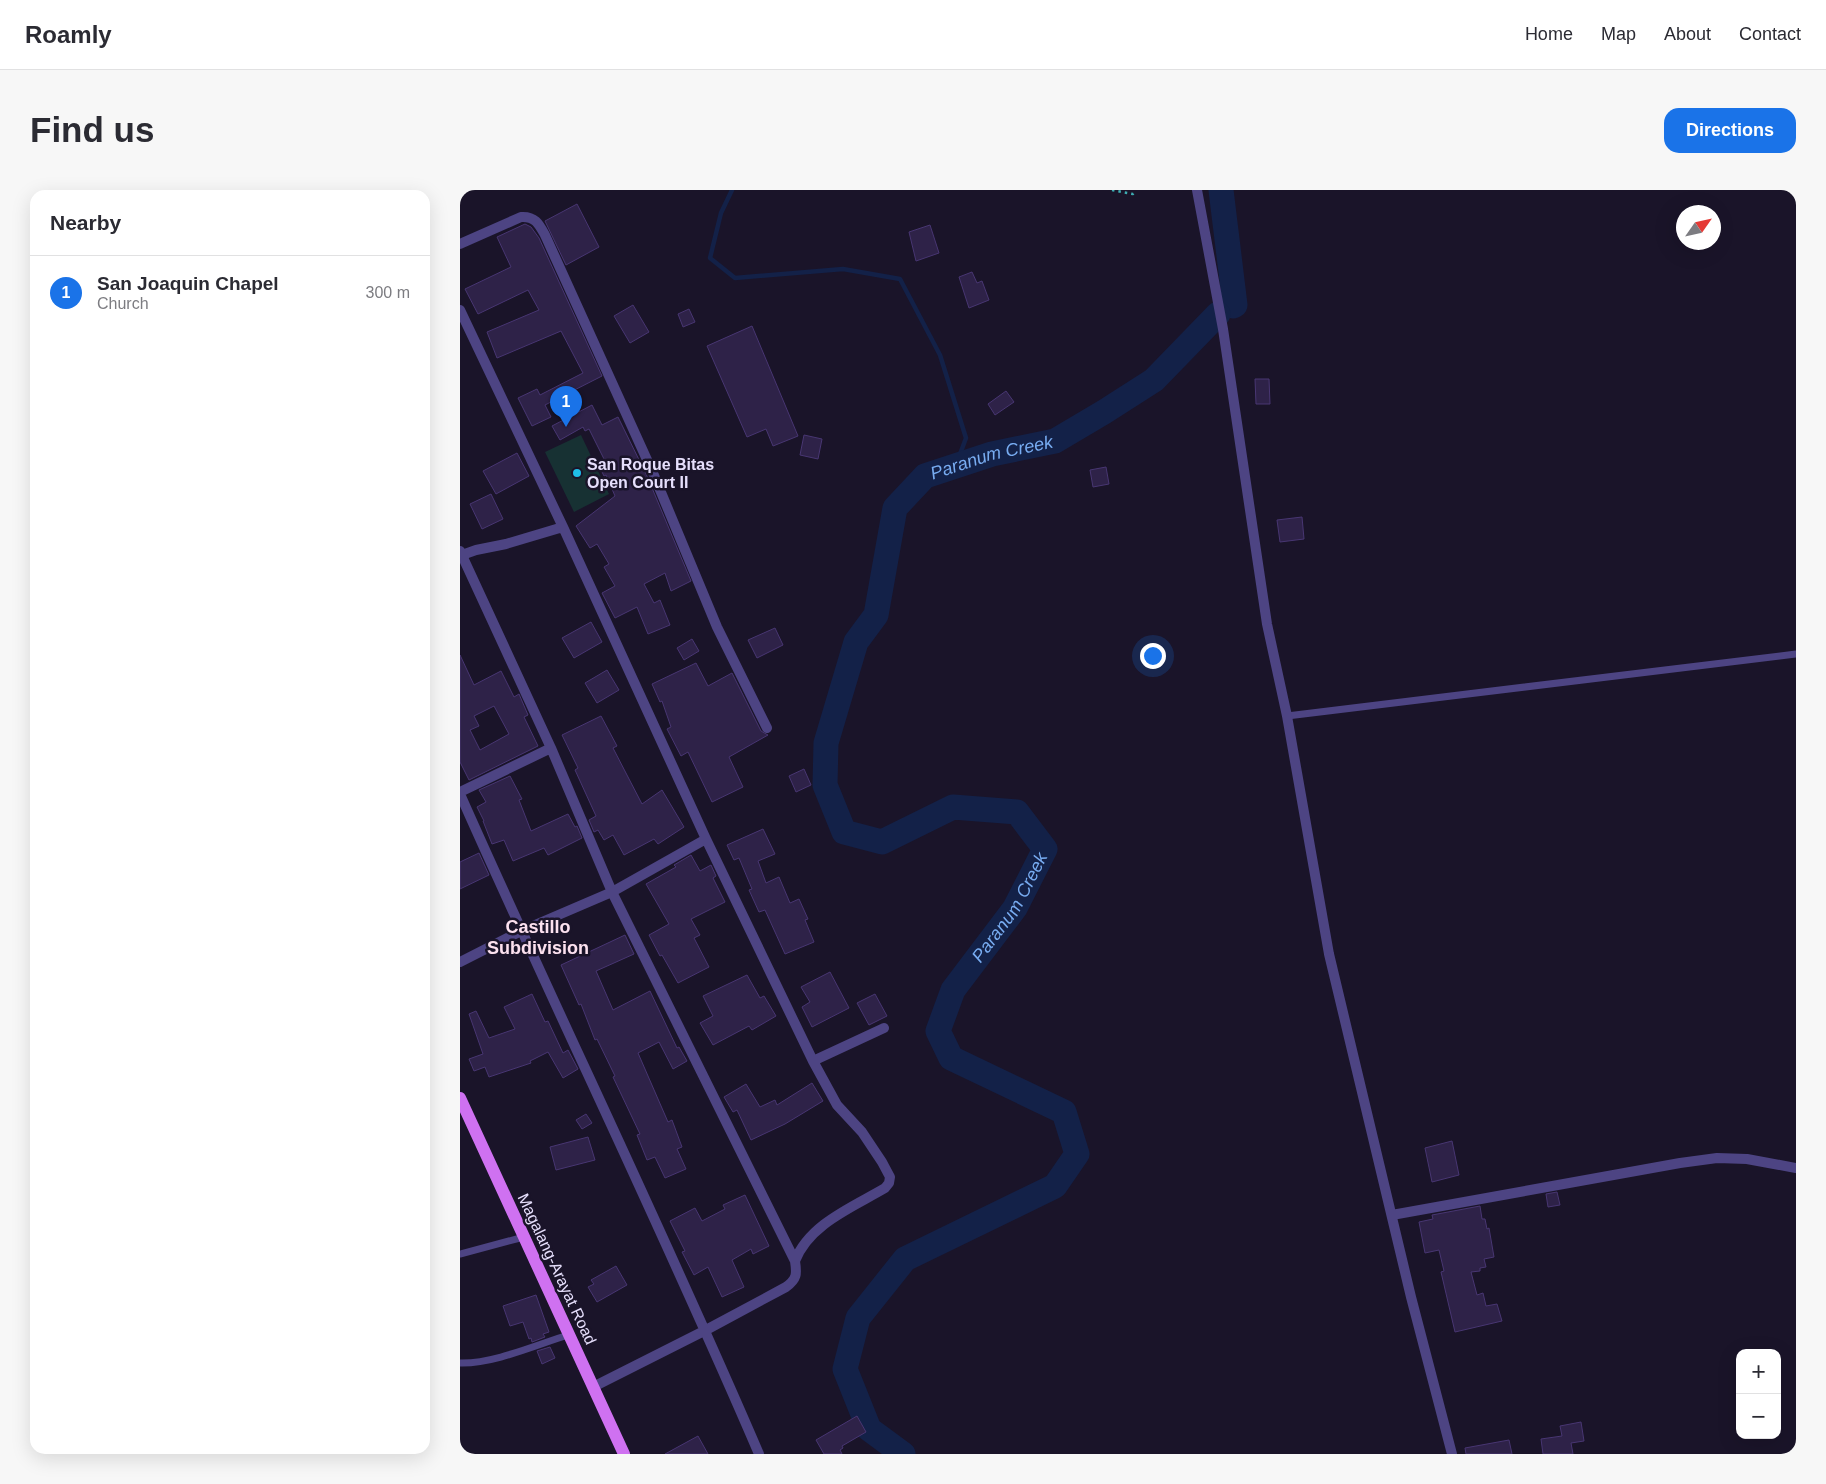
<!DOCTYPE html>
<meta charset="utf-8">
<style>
:root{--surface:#fff;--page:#f7f7f7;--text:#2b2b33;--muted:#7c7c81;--line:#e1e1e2;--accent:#1a73e8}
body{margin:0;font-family:Arial,sans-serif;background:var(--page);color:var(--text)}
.controls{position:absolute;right:15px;bottom:15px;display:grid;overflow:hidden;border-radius:10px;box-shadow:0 5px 20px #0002}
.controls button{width:45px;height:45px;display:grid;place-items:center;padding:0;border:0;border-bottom:1px solid var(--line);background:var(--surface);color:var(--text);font:25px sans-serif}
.compass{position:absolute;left:1216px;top:15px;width:45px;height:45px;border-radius:50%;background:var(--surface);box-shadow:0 5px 20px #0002;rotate:56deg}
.you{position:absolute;left:692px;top:465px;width:18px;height:18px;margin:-12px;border:4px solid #fff;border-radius:50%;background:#1a73e8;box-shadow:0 0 0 8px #1a73e833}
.badge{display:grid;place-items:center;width:32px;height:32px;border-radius:50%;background:var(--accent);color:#fff;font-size:16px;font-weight:700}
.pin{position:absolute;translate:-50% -41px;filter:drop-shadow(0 1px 2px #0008)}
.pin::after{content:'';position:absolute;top:26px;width:18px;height:15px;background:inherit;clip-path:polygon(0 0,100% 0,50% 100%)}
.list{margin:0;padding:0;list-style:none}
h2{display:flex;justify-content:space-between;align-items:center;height:65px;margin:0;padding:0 20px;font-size:21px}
h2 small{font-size:16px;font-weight:400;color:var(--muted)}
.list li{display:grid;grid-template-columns:32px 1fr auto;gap:15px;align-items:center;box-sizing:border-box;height:75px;padding:0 20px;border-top:1px solid var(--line)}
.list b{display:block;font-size:19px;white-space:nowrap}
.list p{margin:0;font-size:16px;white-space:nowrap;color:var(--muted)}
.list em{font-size:16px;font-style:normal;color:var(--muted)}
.map{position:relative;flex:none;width:1336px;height:1264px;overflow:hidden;border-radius:15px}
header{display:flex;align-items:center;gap:30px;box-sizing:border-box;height:70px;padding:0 25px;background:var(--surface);border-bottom:1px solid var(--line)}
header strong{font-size:24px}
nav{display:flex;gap:28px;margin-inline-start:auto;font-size:18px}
.intro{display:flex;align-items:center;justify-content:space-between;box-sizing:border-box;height:120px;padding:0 30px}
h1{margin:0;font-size:35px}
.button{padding:12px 22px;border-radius:15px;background:var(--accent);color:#fff;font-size:18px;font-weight:700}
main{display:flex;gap:30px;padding:0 30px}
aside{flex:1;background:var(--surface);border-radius:15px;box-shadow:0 5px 20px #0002}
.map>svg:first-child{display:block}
.green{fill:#173133}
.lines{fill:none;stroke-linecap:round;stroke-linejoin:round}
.stream{stroke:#132148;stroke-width:4.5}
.river{stroke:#132148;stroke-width:25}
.building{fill:#2e2248;stroke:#483672;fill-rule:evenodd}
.path{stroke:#3eacb1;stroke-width:2.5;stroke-dasharray:2.5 4;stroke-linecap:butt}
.lane{stroke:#4d4483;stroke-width:7}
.street{stroke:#4d4483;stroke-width:10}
.primary{stroke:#cf71f1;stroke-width:12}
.poi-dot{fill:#1fbee8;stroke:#1a1429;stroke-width:2}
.labels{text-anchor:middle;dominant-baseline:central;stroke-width:5;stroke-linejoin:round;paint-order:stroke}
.poi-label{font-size:16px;font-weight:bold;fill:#e6dffc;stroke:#1a1429;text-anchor:start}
.street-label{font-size:16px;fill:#e6dffc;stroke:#1a1429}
.water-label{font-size:18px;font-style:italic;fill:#78acf1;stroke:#1a1429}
.neighbourhood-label{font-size:18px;font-weight:bold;fill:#fce1ef;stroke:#1a1429}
</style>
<header>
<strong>Roamly</strong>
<nav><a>Home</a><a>Map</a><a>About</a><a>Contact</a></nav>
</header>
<div class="intro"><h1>Find us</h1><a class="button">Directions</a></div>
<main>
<aside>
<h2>Nearby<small></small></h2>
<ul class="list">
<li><span class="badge">1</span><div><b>San Joaquin Chapel</b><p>Church</p></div><em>300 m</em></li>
</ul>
</aside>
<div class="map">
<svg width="1336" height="1264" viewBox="0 0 1336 1264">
<rect width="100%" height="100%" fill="#1a1429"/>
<!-- green -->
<path class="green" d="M121,245L149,304L114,322L85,262Z"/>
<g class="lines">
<!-- stream -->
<path class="stream" d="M272,0L261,23L250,68L275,88L383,79L440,89L480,165L506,248L496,275"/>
<!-- river -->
<g class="river">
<path d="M761,0L775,115L773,116"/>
<path id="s1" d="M443,1264L409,1239L385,1179L398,1128L445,1069L595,996L617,964L604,922L491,868L478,841L493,800L555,718L585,659L557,622L493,617L422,652L384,642L365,595L366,553L396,452L416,425L435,318L465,286L532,264L595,251L644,222L694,190L758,124"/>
</g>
</g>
<!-- building -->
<path class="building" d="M117,14L139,57L106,75L85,31Z
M65,34L71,37L79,48L142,186L85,215L91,227L72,236L58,208L77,199L80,205L123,183L101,141L37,168L27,142L79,120L68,100L18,124L5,99L51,77L37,47Z
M470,35L479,63L456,71L449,42Z
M512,82L517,93L522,91L529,110L509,118L499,87Z
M173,115L189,142L170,153L154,126Z
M229,119L235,132L223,137L218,124Z
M292,136L338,246L313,256L306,239L287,247L247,156Z
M795,189H809L810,214H796Z
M546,201L554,212L535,225L528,214Z
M132,215L142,235L158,227L187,286L231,391L211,401L205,383L184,394L194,413L200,410L210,435L188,444L177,417L155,428L142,403L155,396L144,377L149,374L137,354L130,358L116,336L155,306L146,285L144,286L137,272L144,269L129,239L125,241L123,237L100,250L92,236Z
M344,245L362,249L358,269L340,265Z
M57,263L69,286L36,304L23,281Z
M646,277L649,294L633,297L630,280Z
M31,304L43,329L22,339L10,314Z
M842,327L844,349L820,352L817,330Z
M131,432L142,452L114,468L102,448Z
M315,438L323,455L297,468L288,450Z
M232,449L239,461L224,470L217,458Z
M0,465L14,495L41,481L54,507L59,504L68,525L64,527L78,556L9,590L0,572ZM34,516L49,544L20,560L10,540L19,536L14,526Z
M236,473L248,496L272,483L301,541L308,545L269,567L283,597L252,612L228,562L221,566L207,539L211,537L202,511L200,512L192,494Z
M147,480L159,500L137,513L125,493Z
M141,526L157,556L153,558L182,614L202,600L224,637L198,654L194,649L164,665L153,645L144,650L138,640L134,642L129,630L136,626L115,580L118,578L102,545Z
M344,579L351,595L336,602L329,586Z
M50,586L62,609L59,610L71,641L108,624L115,637L117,636L122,648L88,665L84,658L53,671L44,650L32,654L23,631H24L17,617L26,612L19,600Z
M303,639L315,664L298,671L306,693L319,687L330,713L339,709L348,729L345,730L354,752L325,764L305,720L299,722L289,700L292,699L279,668L274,670L267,655Z
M19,663L29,685L0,699V672Z
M231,665L240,681L251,675L256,686L253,688L265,712L231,729L240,745L234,748L249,777L218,793L202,765L200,766L189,745L209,734L186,694L216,677L214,675Z
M165,745L174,764L136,781L153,820L190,801L217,858L219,857L227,871L213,879L199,852L178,863L208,932L212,930L222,957L217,959L226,979L205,988L195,967L187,970L177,945L180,944L153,887L155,886L137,849L135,850L121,814L119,815L101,775Z
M370,782L389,818L352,837L342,817L350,812L341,797Z
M287,785L300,808L304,806L316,826L292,840L289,836L253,855L240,833L253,826L243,806Z
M72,804L85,832L88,831L103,863L108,860L118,879L103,888L88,862L70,871L71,873L29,887L25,877L14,881L9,869L23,864L9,824L16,821L29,848L55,839L44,817Z
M415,804L427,826L409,835L397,813Z
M352,893L363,911L325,934L291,950L277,920L273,922L264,907L286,894L300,917L315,910L317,915Z
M126,924L132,933L122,939L116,930Z
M128,947L135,970L96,980L90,957Z
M992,951L999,985L972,992L965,958Z
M1097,1002L1100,1015L1088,1017L1086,1004Z
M285,1005L309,1056L293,1064L291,1059L272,1070L284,1097L262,1107L248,1077L234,1085L222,1062L225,1061L210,1031L235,1018L242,1031L265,1019L263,1015Z
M1020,1016L1022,1029H1025L1027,1039L1029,1038L1034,1067L1024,1069L1026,1077L1020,1078V1081L1011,1082L1017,1105L1023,1103L1026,1116L1037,1114L1042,1131L995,1142L981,1082L984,1081L979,1060L965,1063L959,1032L973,1029L972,1025Z
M156,1076L167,1095L137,1112L128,1097L134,1094L131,1090Z
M76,1105L89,1142L83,1144L85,1147L72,1152L71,1148L69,1149L63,1132L50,1136L43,1116Z
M90,1157L95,1168L82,1174L77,1161Z
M397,1226L406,1242L382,1256L383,1258L380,1260L382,1264H364L356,1250Z
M1121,1232L1124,1251L1111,1253L1113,1264H1083L1081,1249L1102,1246L1100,1236Z
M238,1246L248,1264H205Z
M1049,1250L1052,1264H1006L1005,1258Z"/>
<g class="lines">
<!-- path -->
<path class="path" d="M652,0L673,4L675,0"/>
<!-- lane -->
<path class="lane" d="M827,526L1336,464
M0,1064L64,1047
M0,1173C33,1174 76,1155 108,1145"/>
<!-- street -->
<path class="street" d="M737,0L763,139L807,434L827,526L869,764L951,1107L992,1264
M0,54L61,27C75,26 79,34 85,45L193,283L257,437L307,538
M0,120L103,337L246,649L353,871L377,915L402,942L422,972L430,987L429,993L425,998C393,1017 349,1034 335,1071
M0,361L91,558L152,702L335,1071C337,1084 337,1089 326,1097L246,1140L133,1197
M2,365L16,360L46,354L103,337
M0,602L91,558
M0,604C98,825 204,1042 299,1264
M0,772L61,741L152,702L246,649
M353,871L424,838
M932,1025L1220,973L1257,968L1287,969L1336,978"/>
<!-- primary -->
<path class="primary" d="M0,908L164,1264"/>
</g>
<!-- markers -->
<circle class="poi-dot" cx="117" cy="283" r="5"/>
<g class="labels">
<!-- poi labels -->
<g class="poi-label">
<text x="127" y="274">San Roque Bitas<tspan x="127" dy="18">Open Court II</tspan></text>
</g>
<!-- street labels -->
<g class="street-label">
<text transform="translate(97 1079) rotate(65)">Magalang-Arayat Road</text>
</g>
<!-- water labels -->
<g class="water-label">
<text stroke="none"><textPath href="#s1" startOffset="1535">Paranum Creek</textPath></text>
<text stroke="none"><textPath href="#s1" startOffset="784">Paranum Creek</textPath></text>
</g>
<!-- neighbourhood labels -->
<g class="neighbourhood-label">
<text x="78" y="737">Castillo<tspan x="78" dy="21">Subdivision</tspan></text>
</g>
</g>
</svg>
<div class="controls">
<button>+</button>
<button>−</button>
</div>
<svg class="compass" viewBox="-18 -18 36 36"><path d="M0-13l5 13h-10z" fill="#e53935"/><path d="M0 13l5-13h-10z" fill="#7c7c81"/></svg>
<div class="you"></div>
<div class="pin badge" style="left:106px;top:237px">1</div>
</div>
</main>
